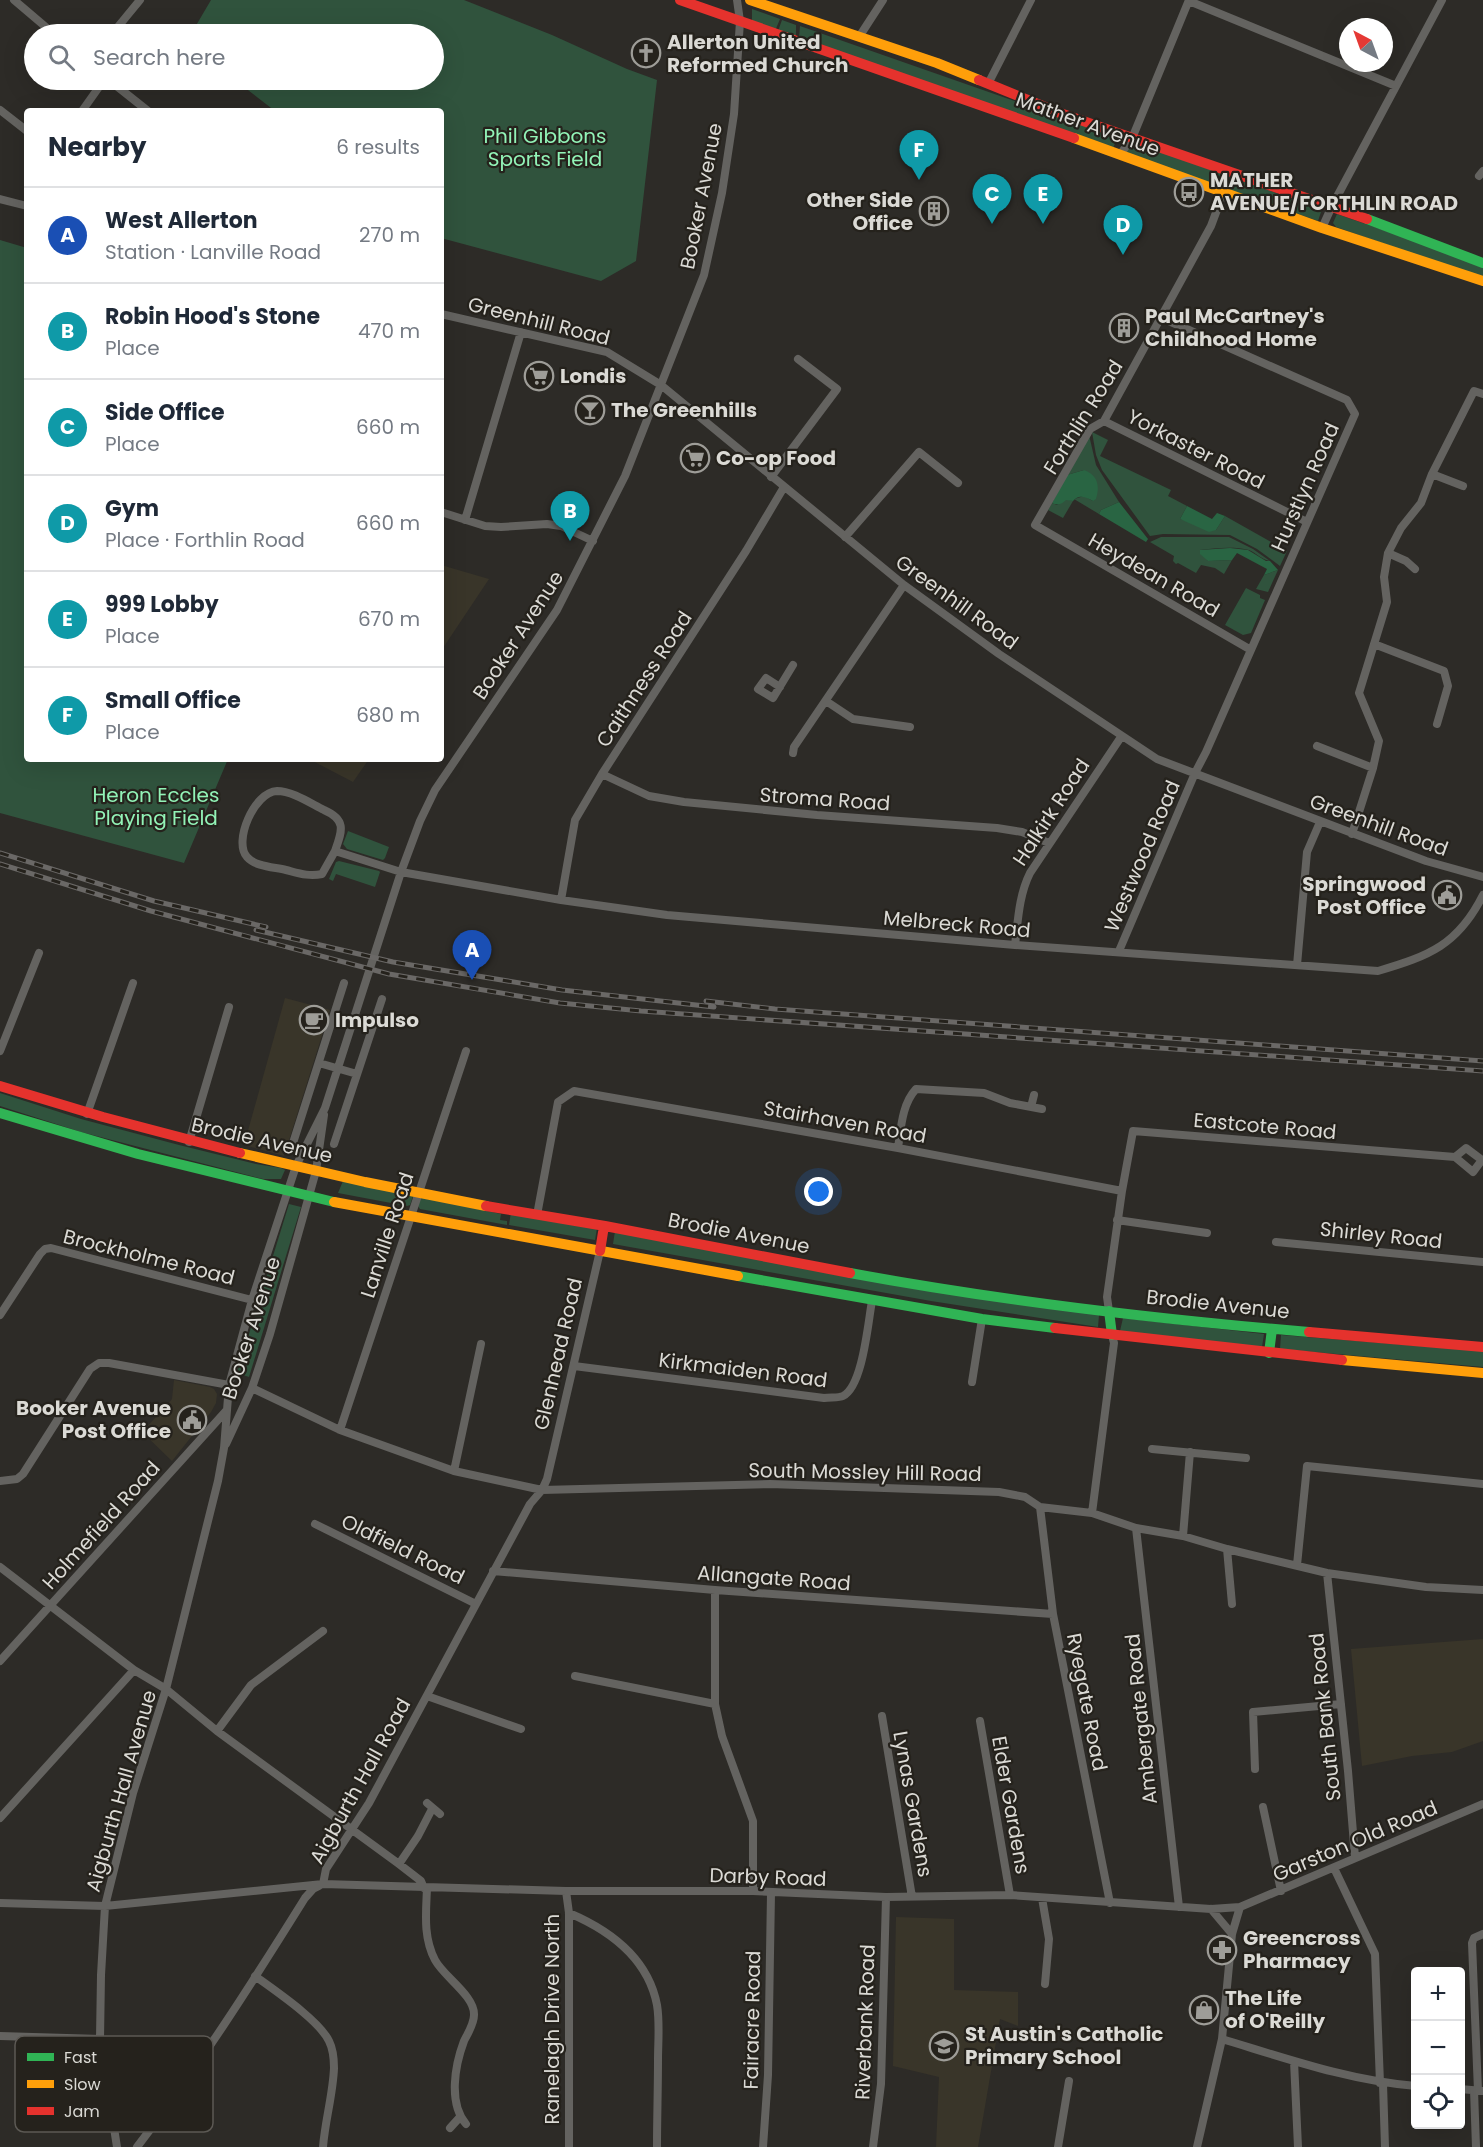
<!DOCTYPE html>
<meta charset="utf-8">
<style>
:root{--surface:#fff;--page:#f2f2f3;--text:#1f2937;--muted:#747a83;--line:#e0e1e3;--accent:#0b8043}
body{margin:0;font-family:Poppins,sans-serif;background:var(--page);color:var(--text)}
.controls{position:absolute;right:18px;bottom:18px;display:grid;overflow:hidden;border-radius:6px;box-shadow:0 6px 24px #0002}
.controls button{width:54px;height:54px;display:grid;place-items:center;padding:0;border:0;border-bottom:2px solid var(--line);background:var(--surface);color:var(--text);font:30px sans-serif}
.compass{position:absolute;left:1339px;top:18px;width:54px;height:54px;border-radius:50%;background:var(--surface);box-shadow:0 6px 24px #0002;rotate:319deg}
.you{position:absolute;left:819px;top:1192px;width:21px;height:21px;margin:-15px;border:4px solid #fff;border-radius:50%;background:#1a73e8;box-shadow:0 0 0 9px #1a73e833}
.badge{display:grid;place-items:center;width:39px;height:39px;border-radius:50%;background:var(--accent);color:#fff;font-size:20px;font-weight:700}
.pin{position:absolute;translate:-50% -50px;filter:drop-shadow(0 2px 3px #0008)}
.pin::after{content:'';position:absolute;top:32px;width:21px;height:18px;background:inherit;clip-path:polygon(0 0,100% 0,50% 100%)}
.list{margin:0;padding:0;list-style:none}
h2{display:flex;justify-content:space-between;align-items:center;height:78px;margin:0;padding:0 24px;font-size:26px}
h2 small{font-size:20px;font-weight:400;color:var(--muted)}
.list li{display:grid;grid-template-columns:39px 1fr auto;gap:18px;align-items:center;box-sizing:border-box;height:96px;padding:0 24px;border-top:2px solid var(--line)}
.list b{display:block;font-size:22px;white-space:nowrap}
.list p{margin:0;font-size:20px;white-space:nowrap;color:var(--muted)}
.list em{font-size:20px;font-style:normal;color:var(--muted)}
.icon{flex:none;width:33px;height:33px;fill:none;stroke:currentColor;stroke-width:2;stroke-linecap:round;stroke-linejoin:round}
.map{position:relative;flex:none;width:1483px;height:2147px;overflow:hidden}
.search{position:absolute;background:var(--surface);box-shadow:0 6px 24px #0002;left:24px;top:24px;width:420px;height:66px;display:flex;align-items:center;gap:15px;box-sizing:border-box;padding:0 21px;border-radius:33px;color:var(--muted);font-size:22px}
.panel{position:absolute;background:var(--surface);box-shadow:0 6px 24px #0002;left:24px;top:108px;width:420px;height:654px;border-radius:6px}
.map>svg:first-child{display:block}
.built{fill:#393529}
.green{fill:#30533d}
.forest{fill:#296543}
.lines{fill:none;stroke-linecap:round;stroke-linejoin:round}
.street{stroke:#646360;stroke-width:8}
.fast{stroke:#30b455;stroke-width:10}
.slow{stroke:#ff9f0a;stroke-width:10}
.jam{stroke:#e5322d;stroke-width:10}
.rail-casing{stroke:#6a6866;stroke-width:5}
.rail{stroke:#25221c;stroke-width:3;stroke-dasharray:9;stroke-linecap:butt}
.labels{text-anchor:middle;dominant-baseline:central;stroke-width:4.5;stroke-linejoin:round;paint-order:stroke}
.poi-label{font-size:20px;font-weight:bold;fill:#dbdad5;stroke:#25221c;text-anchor:start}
.street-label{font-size:20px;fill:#dbdad5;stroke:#25221c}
.park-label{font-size:20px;fill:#92f3b7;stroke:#25221c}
.key{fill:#25221c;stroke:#5c5954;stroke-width:1.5}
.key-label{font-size:16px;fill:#dbdad5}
</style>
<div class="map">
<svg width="1483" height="2147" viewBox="0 0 1483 2147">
<rect width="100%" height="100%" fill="#2d2b27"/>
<!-- built -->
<path class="built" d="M441,565L489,579L441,651Z
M309,759H369L353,782Z
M285,998L330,1010L284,1156L244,1145Z
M174,1380L210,1387L214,1389L217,1394L216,1403L211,1412L172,1461L142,1432L168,1404L172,1399Z
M1483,1639V1741L1452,1752L1412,1756L1362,1766L1351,1649Z
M896,1917L954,1919V1990L1018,1992V2026L1000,2019L978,2147H936L939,2077L893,2066Z"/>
<!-- green -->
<path class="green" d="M211,0H464L552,35L627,69L657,80L636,261L601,281L441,238V111H275L235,80H434V34H191Z
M752,9L780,19L775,31L752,23Z
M782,20L796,25V37L778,31Z
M800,26L1117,137L1113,149L799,38Z
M1132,142L1322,209L1318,221L1126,153Z
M1337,214L1483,265V278L1336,227L1333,223Z
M0,240L27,248V759H228L184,863L0,813Z
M1092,432L1108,440L1100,456L1171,490L1168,496L1187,506L1180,519L1216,530L1225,516L1287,551L1280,566L1257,549L1230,535L1163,534L1150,536L1102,470L1096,455Z
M1089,435L1096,465L1119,502L1101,510L1099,514L1074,499L1084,496L1093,501L1084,470L1067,475Z
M1066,499L1073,501L1063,518L1048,510L1052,503L1057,505Z
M1161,537H1229L1253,549L1270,561C1262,560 1256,553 1249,550C1234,546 1215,548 1200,550L1208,561L1232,560L1224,574L1215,568L1201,565L1196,573L1178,563L1176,564L1173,561L1174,556L1150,542Z
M1278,570L1268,592L1256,589L1264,575Z
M1246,588L1260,595V598L1265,600L1251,633L1243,635L1225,625Z
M348,831L389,847L385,858L383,860L347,849L343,844Z
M339,861L379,871L380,872L375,887L336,874L333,881L329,879L336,862Z
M0,1093L81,1119L179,1145L256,1164L281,1168L285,1170L281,1179H263L81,1132L0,1106Z
M343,1181L413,1196L410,1205L407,1206L338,1193Z
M421,1197L501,1214L500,1220L507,1221V1225L420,1209L418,1206Z
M289,1204L301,1207L249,1377L237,1373Z
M511,1212L597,1228L595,1240L509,1225Z
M615,1231L1099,1315L1098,1327L931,1301L613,1244Z
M1123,1318L1264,1334L1262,1347L1120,1331Z
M1281,1335L1483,1351V1367L1280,1349Z"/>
<!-- forest -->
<path class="forest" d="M1084,470C1098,475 1100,486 1096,499L1093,501C1085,497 1079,494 1073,501L1066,500C1062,504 1058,506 1052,503L1067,475Z
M1119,502L1148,539L1146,542L1099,514L1101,510Z
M1187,506L1212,519L1217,513L1225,516L1216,530L1209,532L1180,519Z
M1230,548L1248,550L1266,561H1270L1278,570L1264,575L1267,569L1237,553L1232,560L1208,561L1200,554V550Z"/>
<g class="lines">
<!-- street -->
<path class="street" d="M14,0L54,34
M1189,1L1396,86
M112,34L140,0
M859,37L883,0
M109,80L148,111
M988,84L1031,0
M0,110L27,131
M82,111L104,80
M1120,155L1133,136L1189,0
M1479,176L1483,171
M1224,191L1211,226L1104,421L1090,429L1035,525L1251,650
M0,199L27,206
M1322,228L1332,206L1442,0
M441,314L607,352L661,385L904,585L999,654L1157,759L1426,861L1483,877
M1104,421L1307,522
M1432,474L1463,486
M771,477L837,389L798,359
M441,512L485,526L501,527L547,524L561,526L593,541
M465,520L521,332
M845,537L919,452L958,483
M1388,553L1406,561L1415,569
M1374,644L1444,671L1448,686L1437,724
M780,687L766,678L758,689L773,698L793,665
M826,701L853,719L910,727
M1317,746L1373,768
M793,753L794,747L904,585
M602,774L649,796L684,802L817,815L997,828L1022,832L1049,843
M1352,834L1373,768L1379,741L1359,693L1387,602L1384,577L1388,553L1401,528L1421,503L1432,474L1474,391L1483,394
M335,851C342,831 347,820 324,810C310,803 292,791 277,791C254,792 233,842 247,857C256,867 274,867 286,870C298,873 309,877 322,874L335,851L401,872L561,900L667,915L1015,945L1378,971C1429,956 1458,945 1483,895
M561,900L575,820L602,774L746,551L784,487
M1015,945C1018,920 1019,895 1030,873L1121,737
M1119,951L1195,773L1206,752L1355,414L1347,400L1162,318
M1297,965L1307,852L1320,822
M0,1051L39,953
M319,1063L357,1074
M1031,1107L1034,1095
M87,1114L133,983
M189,1142L229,1007
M293,1143L344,983
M334,1144L382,999
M898,1148C901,1128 902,1104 916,1089L984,1093L1010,1103L1042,1109
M1122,1191L1133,1131L1455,1157L1466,1148L1482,1160L1473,1172L1455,1157
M537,1215L558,1102L574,1091L898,1148L1122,1191L1107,1297L1109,1311
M1117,1220L1207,1233
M1276,1242L1483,1262
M0,1315L40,1254L45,1249L51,1248L252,1300
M574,1366L824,1398C830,1397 839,1398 843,1396C863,1386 868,1322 872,1301
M972,1382L982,1319
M252,1388L340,1430L454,1471L542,1490L770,1484L999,1492L1025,1497L1040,1507L1092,1513L1136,1528L1183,1536L1227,1549L1327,1573L1426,1587L1483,1590
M340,1430L466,1051
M226,1444L252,1388L270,1334L316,1171L324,1115
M1152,1449L1246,1458
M454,1471L481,1344
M0,1481L17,1479L23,1474L90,1369L99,1363H109L229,1385
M1040,1507L1053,1614L1110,1903
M1092,1513L1114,1343L1112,1335
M315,1524L476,1604
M1136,1528L1179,1907
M1183,1536L1190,1452
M1227,1549L1232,1604
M1297,1565L1307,1466L1483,1484
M0,1567L134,1670L166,1689L217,1731L399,1864L421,1881L424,1888
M493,1571L715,1590L1053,1614
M1327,1573L1348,1771L1355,1857
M715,1590V1704L722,1736L753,1821V1891
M0,1661L226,1411
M575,1676L715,1704
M427,1696L521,1729
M882,1716L912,1897
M980,1721L1010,1895
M217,1731L251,1685L323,1631
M1255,1769L1253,1712L1341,1704
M427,1803L440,1814
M1263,1807L1281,1891
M0,1818L134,1670
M399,1864L418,1836L432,1809
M1334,1868L1375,1954L1380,2083
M323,1884L326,1869L369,1803L530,1504L542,1490L547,1479L600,1251
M427,1888C426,1913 423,1937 435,1960C444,1977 475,1996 474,2015C474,2024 468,2033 464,2041C455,2065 448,2103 466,2124
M566,1891L569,1913V2147
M1042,1898L1049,1939L1045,1984
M0,1903L105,1906L323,1884L566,1891H753L886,1897L1010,1895L1211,1909L1240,1907L1483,1804
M1211,1909L1232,1934
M569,1913C609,1930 648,1958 657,2005C660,2023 658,2042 658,2060C658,2089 657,2118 657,2147
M255,1976C274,1990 319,2020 329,2041C333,2049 334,2059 334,2068C333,2094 325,2121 323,2147
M0,2036L100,2039
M1222,2039C1285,2058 1350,2081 1416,2086
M1294,2061L1298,2147
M1383,2084L1385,2147
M1460,2089L1483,2091
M1474,2090L1476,2147
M1478,2091L1472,1943L1474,1938L1483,1934
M450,2128L460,2117
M117,2147L100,2039L101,1975L105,1906L133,1793L166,1689L218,1481L224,1448L229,1385L252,1300L296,1166L325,1108L401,872L420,821L435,790L557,610L625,476L704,275L722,193L734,114L740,21L737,0
M137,2147C198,2068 252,1983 305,1898L313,1889L319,1886
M763,2147L768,2075L771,1893
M873,2147L881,2084L886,1897
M1058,2147L1069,2081
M1197,2147L1222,2039L1232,1934L1240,1907"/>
<!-- fast -->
<path class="fast" d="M1367,219L1483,263
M0,1113L138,1154L334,1202
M850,1273C1002,1301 1155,1319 1309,1332
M738,1276L982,1319L1055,1328
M1109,1311L1112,1335
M1269,1353L1272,1329"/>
<!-- slow -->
<path class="slow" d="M750,0L937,63L979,80
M1074,138L1322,228L1483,281
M240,1153L365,1182L486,1206
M334,1202L738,1276
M1342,1360L1483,1373"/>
<!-- jam -->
<path class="jam" d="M680,0L1074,138
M979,80L1060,113L1367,219
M0,1086L103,1117L240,1153
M486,1206L605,1226L850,1273
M600,1251L604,1226
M1055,1328L1342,1360
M1309,1332L1483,1347"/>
<!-- rail casing -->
<g class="rail-casing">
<path id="rail" d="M0,853L154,901L266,927
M0,864L151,911L389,974L560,1003L641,1011L1483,1071
M256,930L393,962L562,990L714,1007
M706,1001L775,1009L1483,1061"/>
</g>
<!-- rail -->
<use href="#rail" class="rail"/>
</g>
<!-- icons -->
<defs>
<g id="church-ring" transform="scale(1.5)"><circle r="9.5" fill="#25221c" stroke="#9e9d98" stroke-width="1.5"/><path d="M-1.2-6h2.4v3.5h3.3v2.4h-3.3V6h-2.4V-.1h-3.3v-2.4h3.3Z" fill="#9e9d98"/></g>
<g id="bus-ring" transform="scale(1.5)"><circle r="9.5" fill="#25221c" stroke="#9e9d98" stroke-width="1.5"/><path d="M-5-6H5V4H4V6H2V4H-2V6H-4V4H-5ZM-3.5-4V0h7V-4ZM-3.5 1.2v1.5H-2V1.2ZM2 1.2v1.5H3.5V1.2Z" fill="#9e9d98"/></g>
<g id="building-ring" transform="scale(1.5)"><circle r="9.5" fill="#25221c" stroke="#9e9d98" stroke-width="1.5"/><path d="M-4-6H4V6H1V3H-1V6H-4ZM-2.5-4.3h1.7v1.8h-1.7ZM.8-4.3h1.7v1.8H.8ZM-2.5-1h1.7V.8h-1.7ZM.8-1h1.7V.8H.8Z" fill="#9e9d98"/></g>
<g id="supermarket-ring" transform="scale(1.5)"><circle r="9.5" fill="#25221c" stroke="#9e9d98" stroke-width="1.5"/><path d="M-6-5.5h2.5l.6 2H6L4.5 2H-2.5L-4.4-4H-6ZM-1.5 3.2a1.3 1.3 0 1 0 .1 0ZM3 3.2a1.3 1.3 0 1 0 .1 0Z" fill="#9e9d98"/></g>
<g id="bar-ring" transform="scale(1.5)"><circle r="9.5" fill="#25221c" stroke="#9e9d98" stroke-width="1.5"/><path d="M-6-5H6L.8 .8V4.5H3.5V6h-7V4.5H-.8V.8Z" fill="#9e9d98"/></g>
<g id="civic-ring" transform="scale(1.5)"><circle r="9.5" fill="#25221c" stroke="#9e9d98" stroke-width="1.5"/><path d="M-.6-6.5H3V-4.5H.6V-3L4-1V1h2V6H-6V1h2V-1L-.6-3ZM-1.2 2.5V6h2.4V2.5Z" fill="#9e9d98"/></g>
<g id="cafe-ring" transform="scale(1.5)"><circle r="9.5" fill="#25221c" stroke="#9e9d98" stroke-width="1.5"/><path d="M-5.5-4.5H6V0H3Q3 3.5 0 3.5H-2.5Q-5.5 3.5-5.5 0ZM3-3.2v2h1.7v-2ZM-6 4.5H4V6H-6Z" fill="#9e9d98"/></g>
<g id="pharmacy-ring" transform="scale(1.5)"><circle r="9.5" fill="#25221c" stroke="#9e9d98" stroke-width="1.5"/><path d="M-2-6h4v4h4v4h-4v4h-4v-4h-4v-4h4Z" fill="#9e9d98"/></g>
<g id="shop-ring" transform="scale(1.5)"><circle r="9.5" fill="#25221c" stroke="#9e9d98" stroke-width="1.5"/><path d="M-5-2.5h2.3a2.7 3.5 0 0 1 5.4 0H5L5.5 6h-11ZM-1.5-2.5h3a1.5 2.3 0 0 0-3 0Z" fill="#9e9d98"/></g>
<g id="school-ring" transform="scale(1.5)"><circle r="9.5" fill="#25221c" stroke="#9e9d98" stroke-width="1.5"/><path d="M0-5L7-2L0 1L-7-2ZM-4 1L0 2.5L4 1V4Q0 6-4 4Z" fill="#9e9d98"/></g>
</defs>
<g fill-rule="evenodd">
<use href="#church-ring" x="646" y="53"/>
<use href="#bus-ring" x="1189" y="192"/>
<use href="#building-ring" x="934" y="211"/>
<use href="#building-ring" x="1124" y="328"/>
<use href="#supermarket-ring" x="539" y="376"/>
<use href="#bar-ring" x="590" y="410"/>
<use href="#supermarket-ring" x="695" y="458"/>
<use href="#civic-ring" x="1447" y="895"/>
<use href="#cafe-ring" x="314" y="1020"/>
<use href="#civic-ring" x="192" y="1420"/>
<use href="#pharmacy-ring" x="1222" y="1950"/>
<use href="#shop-ring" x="1204" y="2010"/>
<use href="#school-ring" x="944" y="2046"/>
</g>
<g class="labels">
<!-- poi labels -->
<g class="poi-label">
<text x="667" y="42">Allerton United<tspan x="667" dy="23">Reformed Church</tspan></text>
<text x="1210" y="180">MATHER<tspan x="1210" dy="23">AVENUE/FORTHLIN ROAD</tspan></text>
<text x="913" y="200" text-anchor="end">Other Side<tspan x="913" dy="23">Office</tspan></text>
<text x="1145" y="316">Paul McCartney's<tspan x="1145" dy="23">Childhood Home</tspan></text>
<text x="560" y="376">Londis</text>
<text x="611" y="410">The Greenhills</text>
<text x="716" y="458">Co-op Food</text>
<text x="1426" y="884" text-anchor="end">Springwood<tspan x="1426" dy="23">Post Office</tspan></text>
<text x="335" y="1020">Impulso</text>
<text x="171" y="1408" text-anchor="end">Booker Avenue<tspan x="171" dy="23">Post Office</tspan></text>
<text x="1243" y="1938">Greencross<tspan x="1243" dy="23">Pharmacy</tspan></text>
<text x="1225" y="1998">The Life<tspan x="1225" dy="23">of O'Reilly</tspan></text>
<text x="965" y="2034">St Austin's Catholic<tspan x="965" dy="23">Primary School</tspan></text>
</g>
<!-- street labels -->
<g class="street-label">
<text transform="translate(1088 124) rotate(20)">Mather Avenue</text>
<text transform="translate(701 196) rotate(-79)">Booker Avenue</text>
<text transform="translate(539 321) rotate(14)">Greenhill Road</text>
<text transform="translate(1083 417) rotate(-58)">Forthlin Road</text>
<text transform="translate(1196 449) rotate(27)">Yorkaster Road</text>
<text transform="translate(1305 487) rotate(-66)">Hurstlyn Road</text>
<text transform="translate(1154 575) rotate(30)">Heydean Road</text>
<text transform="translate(957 602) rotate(36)">Greenhill Road</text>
<text transform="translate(518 635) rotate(-57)">Booker Avenue</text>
<text transform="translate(644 679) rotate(-57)">Caithness Road</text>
<text transform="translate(825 799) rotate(4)">Stroma Road</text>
<text transform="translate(1051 812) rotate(-57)">Halkirk Road</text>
<text transform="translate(1379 825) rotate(20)">Greenhill Road</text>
<text transform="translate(1142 856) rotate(-67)">Westwood Road</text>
<text transform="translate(957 924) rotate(5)">Melbreck Road</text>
<text transform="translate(845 1122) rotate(10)">Stairhaven Road</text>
<text transform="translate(1265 1126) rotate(5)">Eastcote Road</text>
<text transform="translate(262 1140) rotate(13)">Brodie Avenue</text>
<text transform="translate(739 1233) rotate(11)">Brodie Avenue</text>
<text transform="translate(387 1235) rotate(-72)">Lanville Road</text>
<text transform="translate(1381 1235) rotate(6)">Shirley Road</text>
<text transform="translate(149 1257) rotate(14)">Brockholme Road</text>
<text transform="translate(1218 1304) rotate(6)">Brodie Avenue</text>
<text transform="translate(251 1328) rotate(-72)">Booker Avenue</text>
<text transform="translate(558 1354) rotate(-77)">Glenhead Road</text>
<text transform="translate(743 1370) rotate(7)">Kirkmaiden Road</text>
<text transform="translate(865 1472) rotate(1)">South Mossley Hill Road</text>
<text transform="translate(101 1525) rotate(-48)">Holmefield Road</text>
<text transform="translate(403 1549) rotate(26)">Oldfield Road</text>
<text transform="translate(774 1578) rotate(4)">Allangate Road</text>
<text transform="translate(1087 1702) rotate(79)">Ryegate Road</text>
<text transform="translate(1325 1717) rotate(-96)">South Bank Road</text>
<text transform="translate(1141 1719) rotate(-96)">Ambergate Road</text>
<text transform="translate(360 1781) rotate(-61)">Aigburth Hall Road</text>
<text transform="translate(121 1791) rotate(-74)">Aigburth Hall Avenue</text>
<text transform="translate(913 1804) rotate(80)">Lynas Gardens</text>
<text transform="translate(1011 1805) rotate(80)">Elder Gardens</text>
<text transform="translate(1355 1841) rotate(-23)">Garston Old Road</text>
<text transform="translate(768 1877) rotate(2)">Darby Road</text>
<text transform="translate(552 2019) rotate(-90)">Ranelagh Drive North</text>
<text transform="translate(752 2020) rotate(-89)">Fairacre Road</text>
<text transform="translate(865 2022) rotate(-88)">Riverbank Road</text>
</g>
<!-- park labels -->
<g class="park-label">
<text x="545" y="136">Phil Gibbons<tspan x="545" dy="23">Sports Field</tspan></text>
<text x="156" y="795">Heron Eccles<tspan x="156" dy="23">Playing Field</tspan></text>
</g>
</g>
<!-- legend -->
<rect x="15" y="2036" width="198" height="96" rx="9" class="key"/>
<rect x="27" y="2053" width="27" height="8" fill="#30b455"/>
<rect x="27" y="2080" width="27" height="8" fill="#ff9f0a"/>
<rect x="27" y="2107" width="27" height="8" fill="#e5322d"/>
<g class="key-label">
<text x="64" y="2063">Fast</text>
<text x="64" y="2090">Slow</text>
<text x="64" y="2117">Jam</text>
</g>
</svg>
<div class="controls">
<button>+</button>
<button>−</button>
<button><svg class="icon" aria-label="locate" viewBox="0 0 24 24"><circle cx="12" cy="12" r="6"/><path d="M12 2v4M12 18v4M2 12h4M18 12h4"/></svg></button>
</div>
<svg class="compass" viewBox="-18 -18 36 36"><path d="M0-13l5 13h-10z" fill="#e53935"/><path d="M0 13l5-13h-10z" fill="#747a83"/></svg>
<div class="you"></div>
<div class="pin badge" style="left:472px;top:980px;background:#1a4fb4">A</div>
<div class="pin badge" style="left:570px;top:541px;background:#0f9aa8">B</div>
<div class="pin badge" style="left:992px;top:224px;background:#0f9aa8">C</div>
<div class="pin badge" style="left:1123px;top:255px;background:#0f9aa8">D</div>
<div class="pin badge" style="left:1043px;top:224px;background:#0f9aa8">E</div>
<div class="pin badge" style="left:919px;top:180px;background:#0f9aa8">F</div>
<div class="search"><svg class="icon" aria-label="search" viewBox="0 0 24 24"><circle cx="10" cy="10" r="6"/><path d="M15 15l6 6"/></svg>Search here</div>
<section class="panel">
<h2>Nearby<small>6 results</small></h2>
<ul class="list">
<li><span class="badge" style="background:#1a4fb4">A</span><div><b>West Allerton</b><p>Station · Lanville Road</p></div><em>270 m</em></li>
<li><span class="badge" style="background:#0f9aa8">B</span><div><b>Robin Hood's Stone</b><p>Place</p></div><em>470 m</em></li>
<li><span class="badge" style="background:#0f9aa8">C</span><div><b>Side Office</b><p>Place</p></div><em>660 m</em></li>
<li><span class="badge" style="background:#0f9aa8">D</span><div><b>Gym</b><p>Place · Forthlin Road</p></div><em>660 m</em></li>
<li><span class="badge" style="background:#0f9aa8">E</span><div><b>999 Lobby</b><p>Place</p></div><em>670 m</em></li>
<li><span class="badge" style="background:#0f9aa8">F</span><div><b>Small Office</b><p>Place</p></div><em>680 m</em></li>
</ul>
</section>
</div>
